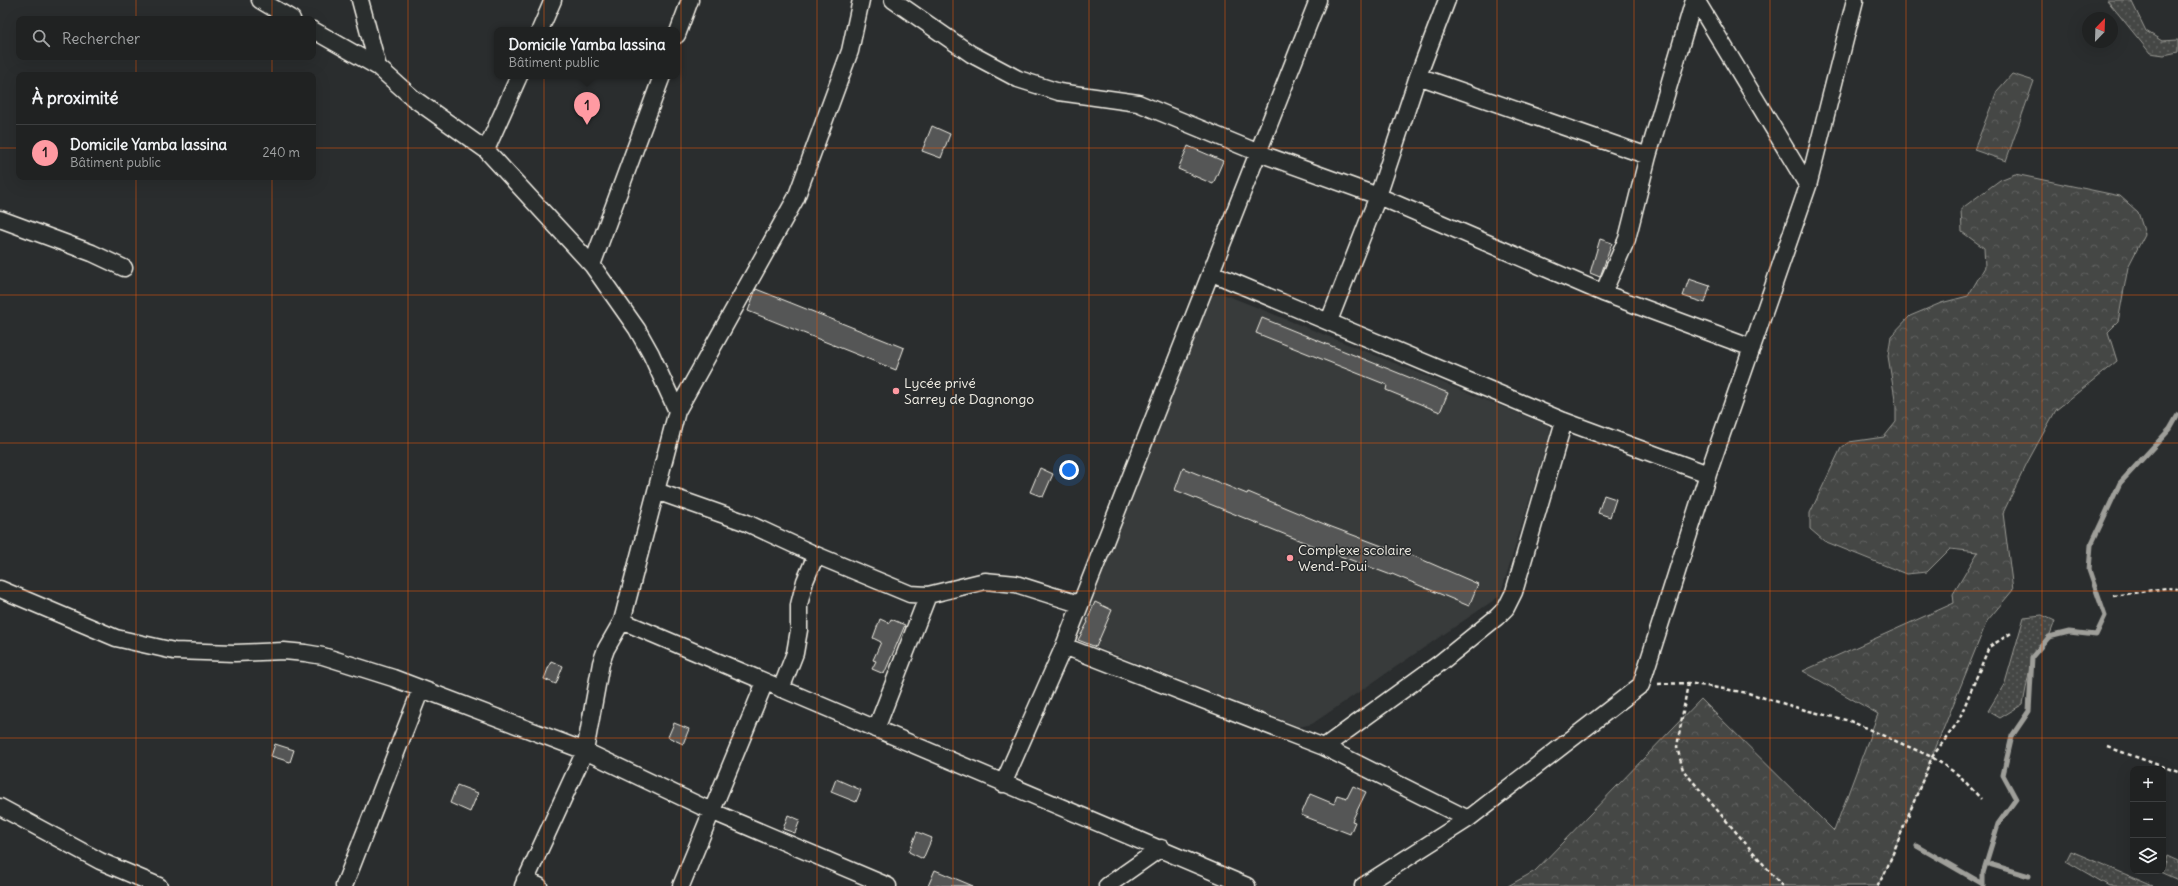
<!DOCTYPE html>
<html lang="fr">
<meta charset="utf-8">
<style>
:root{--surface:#202222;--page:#282a2a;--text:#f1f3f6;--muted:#a2a4a5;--line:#3d3f40;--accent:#ff9aa2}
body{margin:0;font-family:Delius,sans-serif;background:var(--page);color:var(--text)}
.controls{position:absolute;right:12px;bottom:12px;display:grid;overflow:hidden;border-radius:8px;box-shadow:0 4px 16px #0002}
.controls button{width:36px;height:36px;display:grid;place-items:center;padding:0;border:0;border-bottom:1px solid var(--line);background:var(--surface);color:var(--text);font:20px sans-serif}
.compass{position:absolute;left:2082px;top:12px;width:36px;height:36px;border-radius:50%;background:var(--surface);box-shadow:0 4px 16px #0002;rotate:23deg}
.you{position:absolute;left:1069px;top:470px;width:14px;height:14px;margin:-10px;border:3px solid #fff;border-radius:50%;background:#1a73e8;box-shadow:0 0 0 6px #1a73e833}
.badge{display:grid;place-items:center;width:26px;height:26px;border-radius:50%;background:var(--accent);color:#111;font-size:13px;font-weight:700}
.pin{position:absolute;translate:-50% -33px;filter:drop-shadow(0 1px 2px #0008)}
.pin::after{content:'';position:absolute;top:21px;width:14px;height:12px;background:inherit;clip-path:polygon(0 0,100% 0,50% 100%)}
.popup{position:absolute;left:494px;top:27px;width:186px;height:52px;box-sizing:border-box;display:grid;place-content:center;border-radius:8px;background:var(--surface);filter:drop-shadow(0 1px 3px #0005);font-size:13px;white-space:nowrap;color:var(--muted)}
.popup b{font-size:15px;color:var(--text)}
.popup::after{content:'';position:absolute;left:50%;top:100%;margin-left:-8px;border:8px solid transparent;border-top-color:var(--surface)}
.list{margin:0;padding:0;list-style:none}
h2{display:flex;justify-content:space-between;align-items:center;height:52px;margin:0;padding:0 16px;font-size:17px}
h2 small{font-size:13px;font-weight:400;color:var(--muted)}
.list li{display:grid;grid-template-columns:26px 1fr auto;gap:12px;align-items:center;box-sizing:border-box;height:56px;padding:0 16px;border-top:1px solid var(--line)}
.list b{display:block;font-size:15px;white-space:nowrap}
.list p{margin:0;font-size:13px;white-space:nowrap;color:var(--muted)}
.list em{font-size:13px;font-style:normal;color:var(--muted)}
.icon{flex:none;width:22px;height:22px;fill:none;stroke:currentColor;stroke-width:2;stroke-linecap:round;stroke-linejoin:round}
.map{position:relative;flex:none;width:2178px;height:886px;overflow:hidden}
.search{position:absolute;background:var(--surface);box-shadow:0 4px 16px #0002;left:16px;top:16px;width:300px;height:44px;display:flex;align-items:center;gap:10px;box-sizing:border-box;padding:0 14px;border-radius:8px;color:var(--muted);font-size:15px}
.panel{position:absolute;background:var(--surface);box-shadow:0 4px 16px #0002;left:16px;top:72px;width:300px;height:108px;border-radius:8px}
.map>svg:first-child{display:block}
.built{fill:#373a3a}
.grass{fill:url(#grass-dots);stroke:#9c9c96}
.forest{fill:url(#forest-crowns);stroke:#9c9c96}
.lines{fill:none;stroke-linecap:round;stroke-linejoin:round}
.stream{stroke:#9f9f9a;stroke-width:5}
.building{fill:#555756;stroke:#f4f1e8}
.minor-casing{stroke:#f4f1e8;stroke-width:19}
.path{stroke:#f4f1e8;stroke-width:2.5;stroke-dasharray:4 3;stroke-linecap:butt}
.minor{stroke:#2a2d2e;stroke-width:16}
.grid{fill:none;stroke:#e8590c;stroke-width:1;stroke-opacity:0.55}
.poi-dot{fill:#ff9aa2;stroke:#2a2d2e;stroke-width:1.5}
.labels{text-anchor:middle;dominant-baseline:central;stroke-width:3;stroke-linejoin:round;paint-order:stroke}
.poi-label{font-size:14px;fill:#f4f1e8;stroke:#2a2d2e;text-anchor:start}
</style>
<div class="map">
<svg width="2178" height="886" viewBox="0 0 2178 886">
<defs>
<pattern id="grass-dots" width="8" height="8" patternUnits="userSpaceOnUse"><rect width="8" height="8" fill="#444645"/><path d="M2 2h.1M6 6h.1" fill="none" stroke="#606160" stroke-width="1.8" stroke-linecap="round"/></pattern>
<pattern id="forest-crowns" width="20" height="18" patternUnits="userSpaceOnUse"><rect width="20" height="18" fill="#444645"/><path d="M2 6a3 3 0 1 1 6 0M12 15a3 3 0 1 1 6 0" fill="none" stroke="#606160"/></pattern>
</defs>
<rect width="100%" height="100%" fill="#2a2d2e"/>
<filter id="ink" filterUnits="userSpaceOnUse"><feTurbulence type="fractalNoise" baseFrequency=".025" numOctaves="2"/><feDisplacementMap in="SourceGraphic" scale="8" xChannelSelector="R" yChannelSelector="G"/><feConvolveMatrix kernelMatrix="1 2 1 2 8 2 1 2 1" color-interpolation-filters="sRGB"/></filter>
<g filter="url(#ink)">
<!-- built -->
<path class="built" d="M1221,293L1548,425L1551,431L1500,596L1312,724L1299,727L1081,641L1078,629L1210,296Z"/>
<!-- grass -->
<path class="grass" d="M2107,0H2131L2146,31L2162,41L2178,40V52L2164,55L2150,53Z
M2042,615L2055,621L2049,637L2032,657L2023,704L2000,718L1988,711L2005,683L2024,617Z
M2071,851L2153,886H2109L2066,861Z
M2167,856L2178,861V880L2160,872L2163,871Z"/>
<!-- forest -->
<path class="forest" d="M2012,74L2034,81L2006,161L1974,150L1997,91Z
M2015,174L2120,196L2138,212L2145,234L2128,267L2118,322L2108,332L2117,361L2056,410L2027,463L2003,513L2013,590L1987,621L1885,873L1877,886H1508L1535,871L1701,699L1834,831L1878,714L1803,671L1954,603L1953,594L1978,552L1950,549L1927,572L1906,574L1824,541L1810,529V513L1841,448L1849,442L1884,437L1896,422V405L1888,356L1891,336L1910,316L1941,303L1968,296L1985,267L1984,248L1962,232L1961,209L2000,180Z"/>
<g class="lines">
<!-- stream -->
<path class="stream" d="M1917,846L1983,884
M1986,863L2029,876
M1983,886V873L1998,824L2016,799L2003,775L2012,736L2029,711L2032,657L2049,637L2069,632L2096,635L2105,616L2089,570L2091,545L2120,483L2170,429L2178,415"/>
</g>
<!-- building -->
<path class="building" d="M932,126L950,134L941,158L922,151Z
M1188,146L1223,161L1213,184L1178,169Z
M1600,239L1612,243L1600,277L1590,273Z
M1689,279L1710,286L1705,303L1683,296Z
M756,289L904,348L896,370L748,311Z
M1262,318L1448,393L1440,412L1386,390L1387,385L1256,333Z
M1040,468L1053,474L1043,497L1030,492Z
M1183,468L1247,494L1248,492L1329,526L1406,555L1407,553L1478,584L1469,606L1392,574L1391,575L1311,545L1175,490Z
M1604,495L1616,499L1610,517L1598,513Z
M1095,602L1112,610L1096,647L1078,640L1088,622L1087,621Z
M880,619L889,623L891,619L905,625L884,674L872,669L876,661L873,660L881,642L873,638Z
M551,661L563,666L556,684L544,679Z
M674,723L689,729L683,744L668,737Z
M275,744L294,750L290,762L271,756Z
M836,779L861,790L856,802L831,792Z
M457,785L478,793L470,812L450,803Z
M1353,786L1366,792L1352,821L1355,822L1350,834L1301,815L1310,794L1334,804L1337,795L1347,798Z
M788,815L800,820L795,833L783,829Z
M917,832L932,838L923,859L909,852Z
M935,870L973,886H928Z"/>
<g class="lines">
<!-- minor casing -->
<g class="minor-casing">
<path id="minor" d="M260,0L292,19
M360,0L378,67L413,98L486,150L592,265L637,329L651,354L677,411L622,621L606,649L601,663L585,751L523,886
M893,0L971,54L1018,79L1059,92L1138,103L1259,153L1378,196L1603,293L1752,348
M1696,0L1808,186
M313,30L378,67
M540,30L553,0
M677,35L690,0
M1418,76L1648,156
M486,150L519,76
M0,219L92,253L124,268
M592,265L662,76
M1212,273L1564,421L1708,474
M1603,293L1627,239L1648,156L1694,0
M1329,321L1378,196L1418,76L1447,0
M677,411L796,198L850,51L861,0
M656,491L747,523L816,555L910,594L928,595L985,581L1016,584L1079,604
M0,589L116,638L174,651L235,653L284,651L305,653L323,656L393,678L585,751L711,811L888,886
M622,621L1247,886
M1064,646L1324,747L1468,819
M781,689L795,653L799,630V605L805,581L816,555
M876,729L928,595
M1324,747L1440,663L1497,617L1506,608L1514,592L1564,421
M1003,784L1064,646L1318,0
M0,807L100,861L159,886
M525,880L539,886
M344,886L421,689
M681,886L765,682
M1107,886L1161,848
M1363,886L1468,819L1641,685L1708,474L1808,186L1855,0"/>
</g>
<!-- path -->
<path class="path" d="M2113,596L2167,588L2178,589
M1688,683L1677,747L1683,770L1782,886
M1658,684L1688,683L1748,693L1805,710L1850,721L1932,757L1960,776L1981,799
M2108,747L2178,772
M1877,886L1885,873L1932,757L1958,722L1989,647L2013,632"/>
<!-- minor -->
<use href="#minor" class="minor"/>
</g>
</g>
<!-- grid -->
<path class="grid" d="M136,0V19M272,0V19M408,0V886M544,0V886M681,0V886M817,0V886M953,0V886M1089,0V886M1225,0V886M1361,0V886M1497,0V886M1634,0V886M1770,0V886M1906,0V886M2042,0V886M136,57V75M272,57V75M0,148H19M313,148H2178M136,177V886M272,177V886M0,295H2178M0,443H2178M0,591H2178M0,738H2178"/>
<!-- markers -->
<g class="poi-dot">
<circle cx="896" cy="391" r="4"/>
<circle cx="1290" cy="558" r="4"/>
</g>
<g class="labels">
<!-- poi labels -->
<g class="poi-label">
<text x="904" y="383">Lycée privé<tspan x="904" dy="16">Sarrey de Dagnongo</tspan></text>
<text x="1298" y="550">Complexe scolaire<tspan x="1298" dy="16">Wend-Poui</tspan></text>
</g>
</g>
</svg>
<div class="controls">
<button>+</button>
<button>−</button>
<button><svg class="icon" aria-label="layers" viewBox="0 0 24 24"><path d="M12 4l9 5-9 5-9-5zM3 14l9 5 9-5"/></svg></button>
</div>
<svg class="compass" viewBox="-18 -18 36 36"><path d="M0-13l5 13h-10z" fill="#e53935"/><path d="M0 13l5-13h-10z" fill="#a2a4a5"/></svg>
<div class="you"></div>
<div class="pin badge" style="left:587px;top:125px">1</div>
<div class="popup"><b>Domicile Yamba lassina</b>Bâtiment public</div>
<div class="search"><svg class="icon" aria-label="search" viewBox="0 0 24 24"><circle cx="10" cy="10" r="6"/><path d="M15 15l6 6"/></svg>Rechercher</div>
<section class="panel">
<h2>À proximité<small></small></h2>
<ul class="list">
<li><span class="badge">1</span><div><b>Domicile Yamba lassina</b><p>Bâtiment public</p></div><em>240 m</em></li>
</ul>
</section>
</div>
